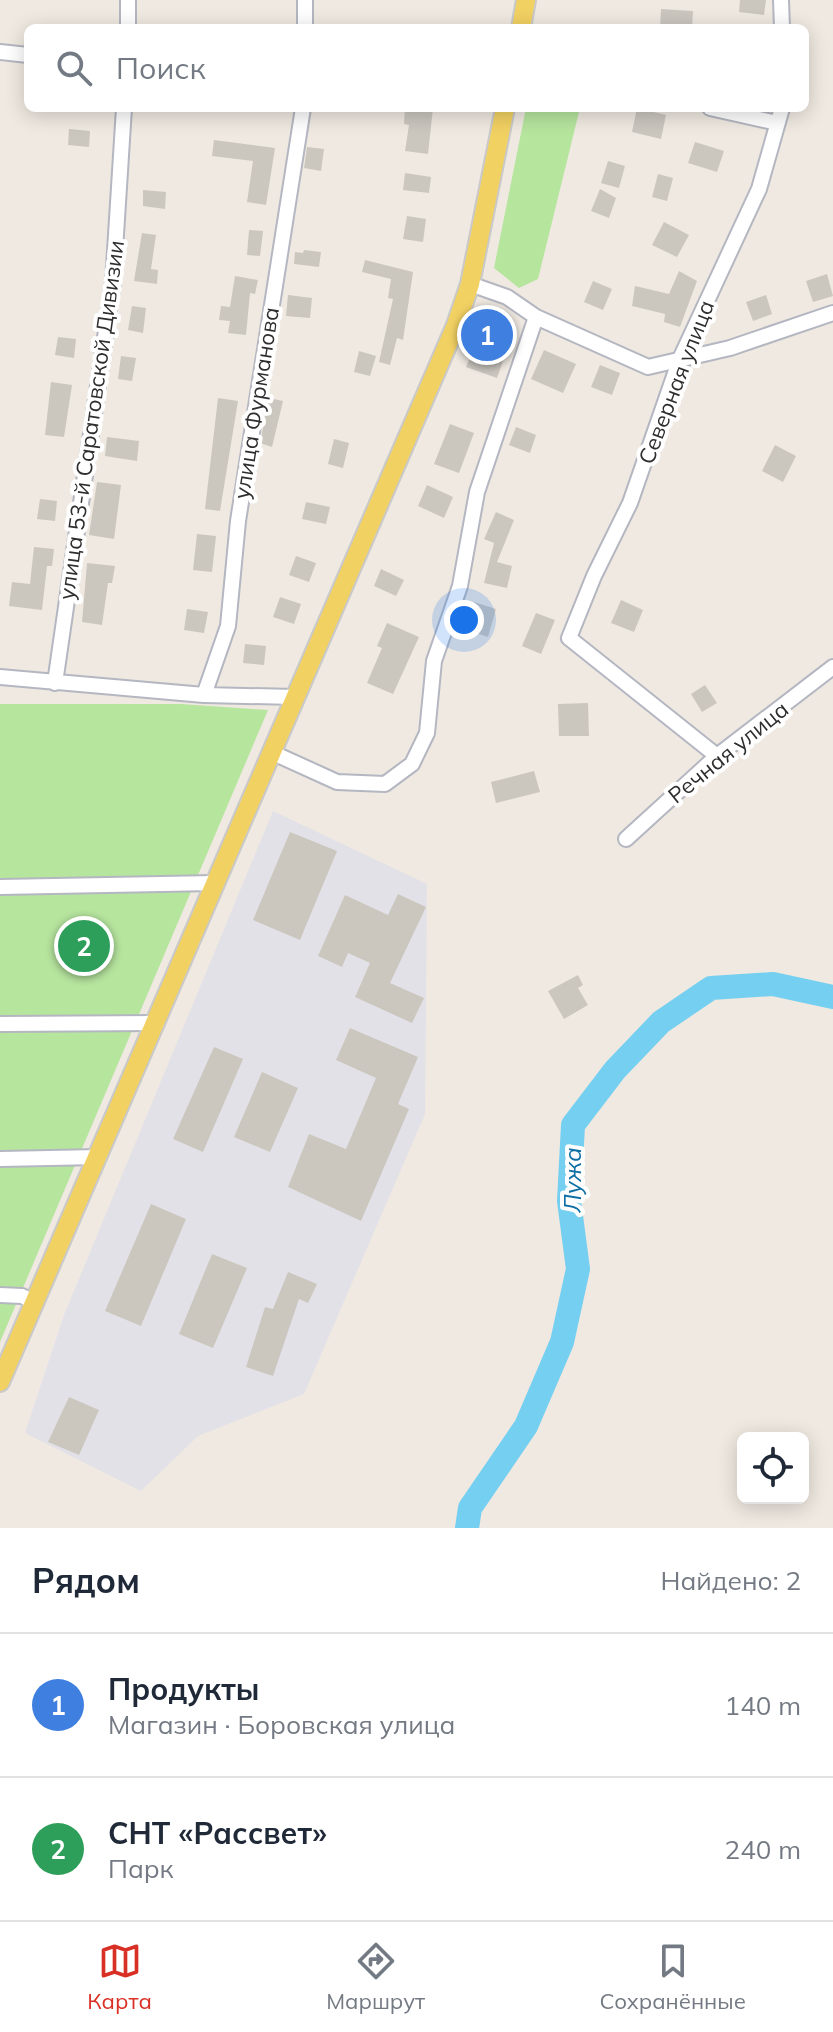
<!DOCTYPE html>
<html lang="ru">
<meta charset="utf-8">
<style>
:root{--surface:#fff;--page:#f2f2f3;--text:#1f2937;--muted:#747a83;--line:#e0e1e3;--accent:#d93025}
body{margin:0;font-family:Mulish,sans-serif;background:var(--page);color:var(--text)}
.controls{position:absolute;right:24px;bottom:24px;display:grid;overflow:hidden;border-radius:12px;box-shadow:0 4px 20px #0003}
.controls button{width:72px;height:72px;display:grid;place-items:center;padding:0;border:0;border-bottom:2px solid var(--line);background:var(--surface);color:var(--text);font:40px sans-serif}
.you{position:absolute;left:464px;top:620px;width:28px;height:28px;margin:-20px;border:6px solid #fff;border-radius:50%;background:#1a73e8;box-shadow:0 0 0 12px #1a73e833}
.badge{display:grid;place-items:center;width:52px;height:52px;border-radius:50%;background:var(--accent);color:#fff;font-size:26px;font-weight:700}
.pin{position:absolute;translate:-50% -50%;border:4px solid #fff;box-shadow:0 2px 8px #0006}
.list{margin:0;padding:0;list-style:none}
h2{display:flex;justify-content:space-between;align-items:center;height:104px;margin:0;padding:0 32px;font-size:34px}
h2 small{font-size:26px;font-weight:400;color:var(--muted)}
.list li{display:grid;grid-template-columns:52px 1fr auto;gap:24px;align-items:center;box-sizing:border-box;height:144px;padding:0 32px;border-top:2px solid var(--line)}
.list b{display:block;font-size:30px;white-space:nowrap}
.list p{margin:0;font-size:26px;white-space:nowrap;color:var(--muted)}
.list em{font-size:26px;font-style:normal;color:var(--muted)}
.icon{flex:none;width:44px;height:44px;fill:none;stroke:currentColor;stroke-width:2;stroke-linecap:round;stroke-linejoin:round}
.map{position:relative;flex:none;width:833px;height:1528px;overflow:hidden}
.search{position:absolute;background:var(--surface);box-shadow:0 4px 20px #0003;left:24px;right:24px;top:24px;height:88px;display:flex;align-items:center;gap:20px;box-sizing:border-box;padding:0 28px;border-radius:12px;color:var(--muted);font-size:30px}
.sheet{height:392px;background:var(--surface)}
nav{display:flex;justify-content:space-around;align-items:center;box-sizing:border-box;height:112px;border-top:2px solid var(--line);background:var(--surface);font-size:22px;color:var(--muted)}
nav a{display:grid;justify-items:center;gap:4px}
nav .on{color:var(--accent)}
.map>svg:first-child{display:block}
.industrial{fill:#e3e1e8}
.green{fill:#b6e59e}
.lines{fill:none;stroke-linecap:round;stroke-linejoin:round}
.river{stroke:#75cff0;stroke-width:24}
.building{fill:#cbc7bf}
.minor-casing{stroke:#b4b7c1;stroke-width:18}
.major-casing{stroke:#c9c9c9;stroke-width:22}
.minor{stroke:#fff;stroke-width:14}
.major{stroke:#f2d163;stroke-width:18}
.labels{text-anchor:middle;dominant-baseline:central;stroke-width:8;stroke-linejoin:round;paint-order:stroke}
.street-label{font-size:22px;fill:#2e2e2e;stroke:#fff}
.water-label{font-size:24px;font-style:italic;fill:#0d6fa3;stroke:#fff}
</style>
<div class="map">
<svg width="833" height="1528" viewBox="0 0 833 1528">
<rect width="100%" height="100%" fill="#efe9e1"/>
<!-- industrial -->
<path class="industrial" d="M273,811L427,884L425,1114L304,1394L198,1436L141,1491L25,1433L64,1315Z"/>
<!-- green -->
<path class="green" d="M526,108H580L538,279L519,288L494,268Z
M0,704H181L268,710L0,1342Z"/>
<g class="lines">
<!-- river -->
<path class="river" d="M467,1528L470,1508L526,1426L562,1342L578,1269L569,1201L573,1125L615,1070L661,1022L711,988L773,984L833,997"/>
</g>
<!-- building -->
<path class="building" d="M740,0H766L764,15L739,12Z
M661,9L693,11L692,28H660Z
M405,108H433L428,154L405,151L409,125L404,124Z
M637,108L666,115L661,139L632,132Z
M69,129L90,131L89,147L68,145Z
M214,140L275,148L266,205L247,202L253,161L212,156Z
M695,142L724,151L717,172L688,163Z
M307,147L324,149L321,171L304,168Z
M608,161L625,166L619,188L601,183Z
M405,173L431,177L429,193L403,190Z
M658,174L673,178L667,201L652,197Z
M600,189L616,198L609,218L591,211Z
M143,190L166,192L165,209L143,206Z
M407,216L426,219L423,242L403,239Z
M664,222L689,235L677,257L652,245Z
M249,230L263,231L260,256L247,255Z
M142,233L156,235L151,269L158,270L157,284L134,281Z
M304,250L321,252L319,267L294,264L295,252L303,253Z
M365,260L413,272L403,340L397,338L390,365L379,362L393,299L388,298L391,279L362,272Z
M679,271L697,281L680,327L664,322L665,314L632,306L635,286L669,294Z
M827,274L833,296L813,302L806,281Z
M235,276L258,280L255,294L250,293L246,335L228,333L230,321L219,320L221,306L230,307Z
M593,281L612,289L603,310L584,302Z
M288,295L312,298L310,318L286,316Z
M766,295L772,314L753,321L746,302Z
M132,306L146,308L143,333L128,330Z
M484,324L496,327L489,349L505,355L497,378L466,367Z
M58,337L76,339L74,358L55,355Z
M544,350L576,364L563,393L531,379Z
M359,351L376,356L370,376L354,372Z
M121,356L136,358L132,381L118,379Z
M600,365L620,373L612,395L591,387Z
M51,382L72,385L64,437L45,435Z
M218,398L238,401L220,511L205,509Z
M269,398L283,401L272,447L260,443Z
M450,424L474,433L459,473L434,464Z
M516,427L536,435L530,453L509,445Z
M107,437L139,441L137,461L105,456Z
M334,439L349,443L343,468L328,464Z
M775,445L796,456L783,482L762,471Z
M97,482L121,485L114,539L89,535Z
M427,485L453,497L444,518L418,506Z
M40,499L57,501L55,521L37,519Z
M306,502L330,507L326,524L302,519Z
M496,512L514,520L497,562L512,566L507,588L484,583L494,543L484,539Z
M197,534L216,536L212,572L193,570Z
M34,547L54,549L52,566H47L42,610L9,606L12,582L30,584Z
M296,556L316,563L309,582L289,575Z
M87,563L115,566L112,583H108L102,625L82,622Z
M381,569L404,580L396,596L374,586Z
M280,597L301,604L294,624L273,617Z
M621,600L643,610L634,632L611,623Z
M474,602L496,609L488,637L466,630Z
M187,609L208,612L204,633L184,630Z
M536,613L555,620L541,654L522,646Z
M387,623L419,637L393,694L367,683L382,648L377,646Z
M245,644L266,646L264,665L243,663Z
M705,685L717,703L702,712L691,694Z
M588,703L589,736H559L558,704Z
M534,771L540,792L496,803L491,782Z
M290,832L337,851L300,940L253,920Z
M398,894L426,907L390,983L424,998L412,1023L355,997L370,963L348,953L342,967L318,956L345,895L388,915Z
M578,975L583,985L578,988L588,1005L564,1019L548,991Z
M350,1028L418,1057L398,1104L409,1109L361,1221L288,1187L309,1134L346,1149L376,1078L336,1060Z
M214,1047L243,1059L203,1152L173,1139Z
M262,1072L298,1088L270,1152L234,1137Z
M151,1204L186,1219L141,1326L105,1311Z
M212,1254L247,1268L213,1348L179,1334Z
M288,1272L317,1284L308,1303L299,1299L273,1376L246,1367L265,1307L273,1309Z
M69,1397L99,1410L79,1455L48,1442Z"/>
<g class="lines">
<!-- minor casing -->
<g class="minor-casing">
<path id="minor" d="M781,0L782,28
M128,28V0
M305,28V0
M0,52L28,55
M710,108L777,123
M470,284L507,297L536,317L648,367L730,348L833,313
M0,677L204,695L296,697
M55,683L113,282L124,108
M204,695L228,626L238,521L303,108
M271,752L337,782L385,784L412,764L427,733L434,661L460,586L477,492L536,317
M717,756L569,638L594,576L630,503L680,359L759,189L782,108
M626,839L717,756L833,667
M0,887L215,883
M0,1024L157,1023
M0,1159L99,1157
M0,1295L22,1296L32,1301"/>
</g>
<!-- major casing -->
<g class="major-casing">
<path id="major" d="M521,28L526,0
M0,1382L456,325L470,284L505,108"/>
</g>
<!-- minor -->
<use href="#minor" class="minor"/>
<!-- major -->
<use href="#major" class="major"/>
</g>
<g class="labels">
<!-- street labels -->
<g class="street-label">
<text transform="translate(676 382) rotate(-69)">Северная улица</text>
<text transform="translate(256 403) rotate(-81)">улица Фурманова</text>
<text transform="translate(91 420) rotate(-82)">улица 53-й Саратовской Дивизии</text>
<text transform="translate(728 752) rotate(-39)">Речная улица</text>
</g>
<!-- water labels -->
<g class="water-label">
<text transform="translate(572 1180) rotate(-90)">Лужа</text>
</g>
</g>
</svg>
<div class="controls">
<button><svg class="icon" aria-label="locate" viewBox="0 0 24 24"><circle cx="12" cy="12" r="6"/><path d="M12 2v4M12 18v4M2 12h4M18 12h4"/></svg></button>
</div>
<div class="you"></div>
<div class="pin badge" style="left:487px;top:335px;background:#3f7fe0">1</div>
<div class="pin badge" style="left:84px;top:946px;background:#2e9e5b">2</div>
<div class="search"><svg class="icon" aria-label="search" viewBox="0 0 24 24"><circle cx="10" cy="10" r="6"/><path d="M15 15l6 6"/></svg>Поиск</div>
</div>
<section class="sheet">
<h2>Рядом<small>Найдено: 2</small></h2>
<ul class="list">
<li><span class="badge" style="background:#3f7fe0">1</span><div><b>Продукты</b><p>Магазин · Боровская улица</p></div><em>140 m</em></li>
<li><span class="badge" style="background:#2e9e5b">2</span><div><b>СНТ «Рассвет»</b><p>Парк</p></div><em>240 m</em></li>
</ul>
</section>
<nav>
<a class="on"><svg class="icon" aria-label="map" viewBox="0 0 24 24"><path d="M3 6l6-2 6 2 6-2v14l-6 2-6-2-6 2zM9 4v14M15 6v14"/></svg>Карта</a>
<a><svg class="icon" aria-label="directions" viewBox="0 0 24 24"><path d="M12 3l9 9-9 9-9-9zM9 14v-3h6M13 9l2 2-2 2"/></svg>Маршрут</a>
<a><svg class="icon" aria-label="saved" viewBox="0 0 24 24"><path d="M7 4h10v16l-5-4-5 4z"/></svg>Сохранённые</a>
</nav>
